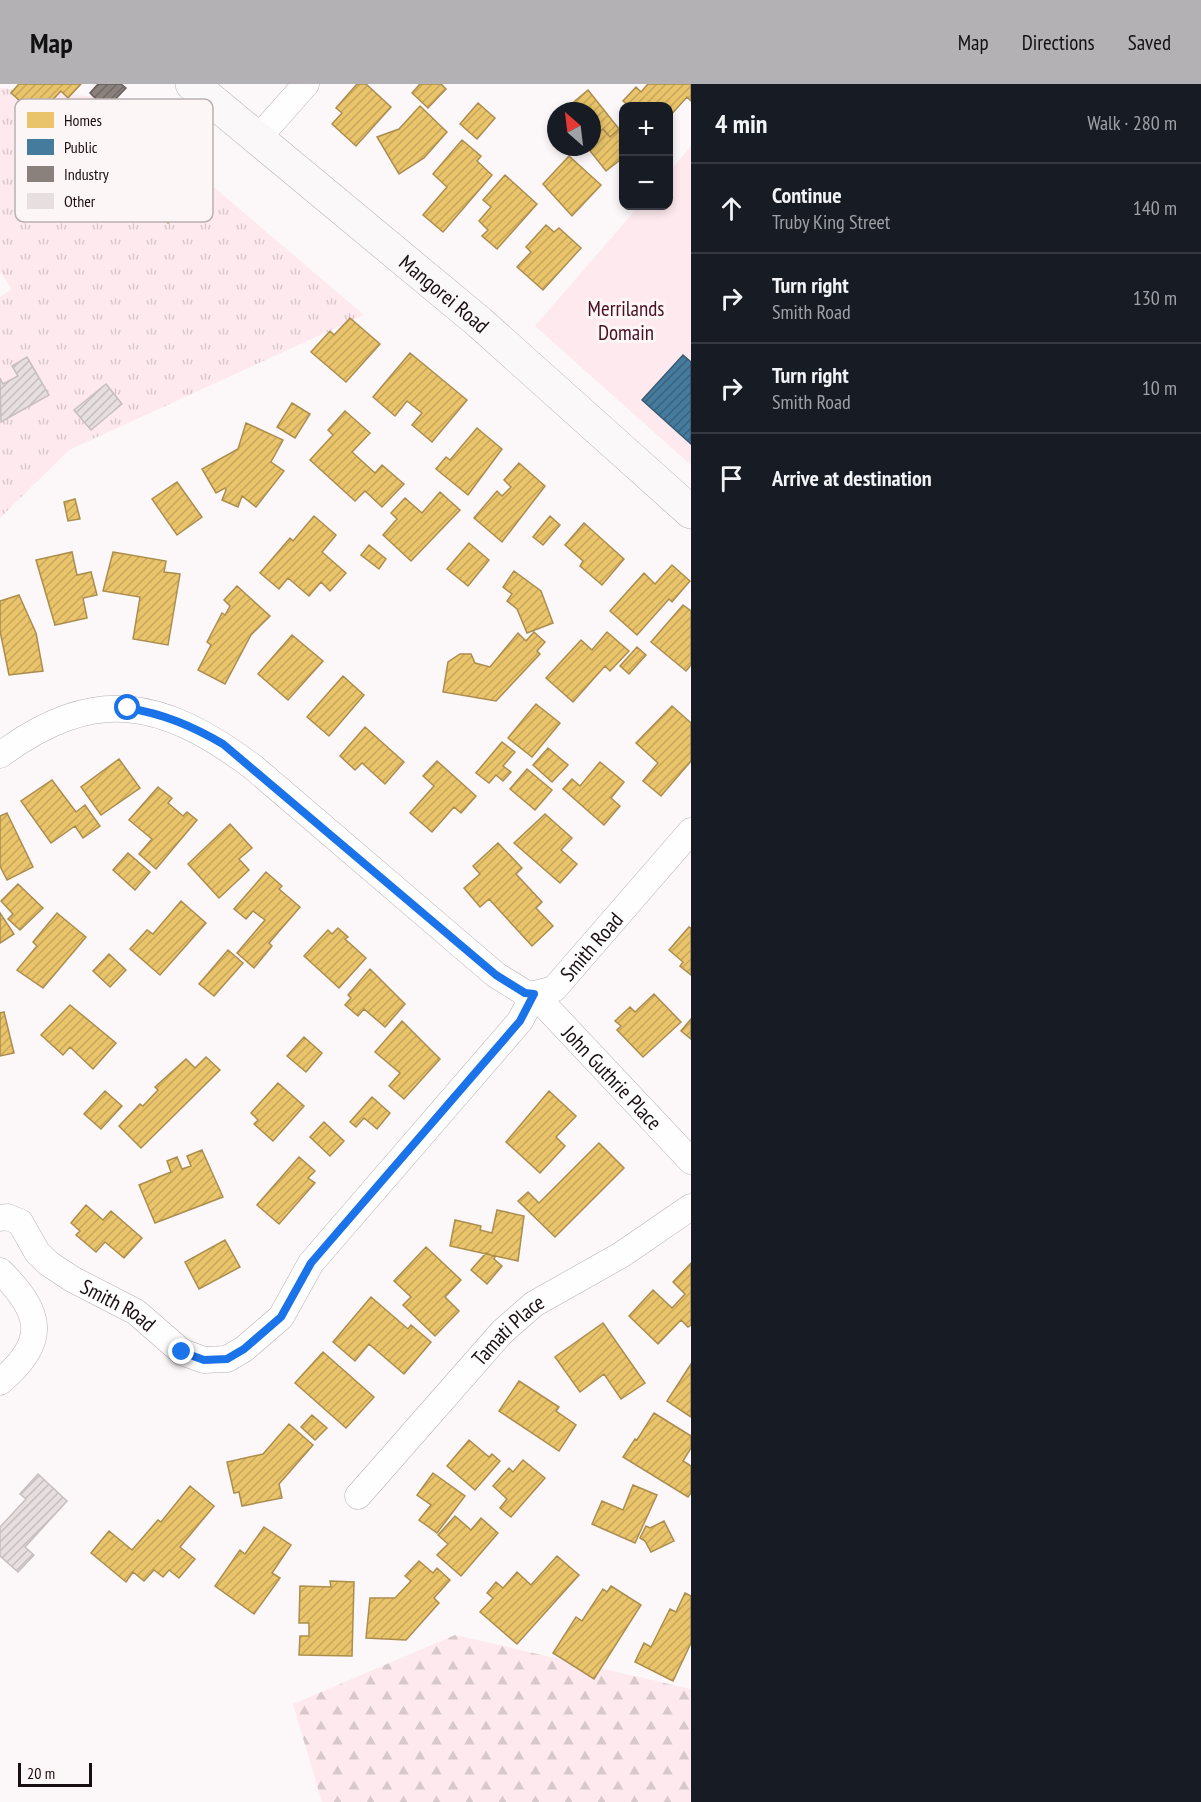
<!DOCTYPE html>
<meta charset="utf-8">
<style>
:root{--surface:#171b24;--page:#20242c;--text:#f1f3f6;--muted:#9ea1a6;--line:#363941;--accent:#b3b1b3}
body{margin:0;font-family:"PT Sans Narrow",sans-serif;background:var(--page);color:var(--text)}
.controls{position:absolute;right:18px;top:18px;display:grid;overflow:hidden;border-radius:12px;box-shadow:0 3px 9px #0003}
.controls button{width:54px;height:54px;display:grid;place-items:center;padding:0;border:0;border-bottom:2px solid var(--line);background:var(--surface);color:var(--text);font:30px sans-serif}
.compass{position:absolute;left:547px;top:18px;width:54px;height:54px;border-radius:50%;background:var(--surface);box-shadow:0 3px 9px #0003;rotate:332deg}
.scale{position:absolute;left:18px;bottom:15px;width:74px;box-sizing:border-box;padding-left:6px;border:3px solid #190e11;border-top:0;font-size:16px;line-height:21px;white-space:nowrap;color:#190e11;-webkit-text-stroke:4px #fdf6f7;paint-order:stroke}
.stop{position:absolute;width:18px;height:18px;margin:-14px;border:4px solid #1a73e8;border-radius:50%;background:#fff}
.stop.end{background:#1a73e8;border-color:#fff;box-shadow:0 2px 6px #0008}
.list{margin:0;padding:0;list-style:none}
h2{display:flex;justify-content:space-between;align-items:center;height:78px;margin:0;padding:0 24px;font-size:26px}
h2 small{font-size:20px;font-weight:400;color:var(--muted)}
.list li{display:grid;grid-template-columns:39px 1fr auto;gap:18px;align-items:center;box-sizing:border-box;height:90px;padding:0 24px;border-top:2px solid var(--line)}
.list b{display:block;font-size:22px;white-space:nowrap}
.list p{margin:0;font-size:20px;white-space:nowrap;color:var(--muted)}
.list em{font-size:20px;font-style:normal;color:var(--muted)}
.icon{flex:none;width:33px;height:33px;fill:none;stroke:currentColor;stroke-width:2;stroke-linecap:round;stroke-linejoin:round}
.map{position:relative;flex:none;width:691px;height:1718px;overflow:hidden}
header{display:flex;align-items:center;gap:36px;box-sizing:border-box;height:84px;padding:0 30px;background:var(--accent);color:#111}
header strong{font-size:28px}
nav{display:flex;gap:33px;margin-inline-start:auto;font-size:21px}
main{display:flex}
aside{flex:1;background:var(--surface)}
.map>svg:first-child{display:block}
.grass{fill:url(#grass-tufts)}
.forest{fill:url(#forest-firs)}
.park{fill:#feeaee}
.homes{fill:url(#homes-hatch);stroke:#ab8d4f;stroke-width:1.5}
.public{fill:url(#public-hatch);stroke:#385a73;stroke-width:1.5}
.industry{fill:url(#industry-hatch);stroke:#685e5c;stroke-width:1.5}
.building{fill:url(#building-hatch);stroke:#c7bec0;stroke-width:1.5}
.lines{fill:none;stroke-linecap:round;stroke-linejoin:round}
.street-casing{stroke:#b9b2b3;stroke-width:27}
.secondary-casing{stroke:#b9b2b3;stroke-width:34}
.street{stroke:#fffefe;stroke-width:26}
.secondary{stroke:#fbf8f9;stroke-width:33}
.route{stroke:#1a73e8;stroke-width:8}
.labels{text-anchor:middle;dominant-baseline:central;stroke-width:6;stroke-linejoin:round;paint-order:stroke}
.street-label{font-size:21px;fill:#190e11;stroke:#fdf6f7}
.park-label{font-size:21px;fill:#4a0f25;stroke:#fdf6f7}
.key{fill:#fdf6f7;stroke:#b9b0b2;stroke-width:1.5}
.key-label{font-size:16px;fill:#190e11}
</style>
<header>
<strong>Map</strong>
<nav><a>Map</a><a>Directions</a><a>Saved</a></nav>
</header>
<main>
<div class="map">
<svg width="691" height="1718" viewBox="0 0 691 1718">
<defs>
<pattern id="grass-tufts" width="24" height="20" patternUnits="userSpaceOnUse" patternTransform="scale(1.5)"><rect width="24" height="20" fill="#feeaee"/><path d="M3 7l-1-3M5 7V3M7 7l1-3M15 17l-1-3M17 17v-4M19 17l1-3" fill="none" stroke="#d9c8cb"/></pattern>
<pattern id="forest-firs" width="22" height="20" patternUnits="userSpaceOnUse" patternTransform="scale(1.5)"><rect width="22" height="20" fill="#feeaee"/><path d="M5 1l3.5 6h-7zM16 11l3.5 6h-7z" fill="#d9c8cb"/></pattern>
<pattern id="homes-hatch" width="6" height="6" patternUnits="userSpaceOnUse" patternTransform="scale(1.5)"><rect width="6" height="6" fill="#e9c46a"/><path d="M-1 1l2-2M0 6l6-6M5 7l2-2" fill="none" stroke="#c7a75b"/></pattern>
<pattern id="public-hatch" width="6" height="6" patternUnits="userSpaceOnUse" patternTransform="scale(1.5)"><rect width="6" height="6" fill="#457b9d"/><path d="M-1 1l2-2M0 6l6-6M5 7l2-2" fill="none" stroke="#39637f"/></pattern>
<pattern id="industry-hatch" width="6" height="6" patternUnits="userSpaceOnUse" patternTransform="scale(1.5)"><rect width="6" height="6" fill="#8a817c"/><path d="M-1 1l2-2M0 6l6-6M5 7l2-2" fill="none" stroke="#706864"/></pattern>
<pattern id="building-hatch" width="6" height="6" patternUnits="userSpaceOnUse" patternTransform="scale(1.5)"><rect width="6" height="6" fill="#e7dee0"/><path d="M-1 1l2-2M0 6l6-6M5 7l2-2" fill="none" stroke="#c6bdbf"/></pattern>
</defs>
<rect width="100%" height="100%" fill="#fcf7f8"/>
<!-- grass -->
<path class="grass" d="M0,4L109,14L364,231L69,366L0,434V213L12,205L0,188Z"/>
<!-- forest -->
<path class="forest" d="M455,1551L691,1605V1718H322L293,1620Z"/>
<!-- park -->
<path class="park" d="M691,62V381L535,242L639,122H668L669,88Z"/>
<!-- homes -->
<path class="homes" d="M19,0H81L68,14L61,7L37,32L11,9Z
M357,0H366L391,23L356,62L332,40L342,29L336,24Z
M420,0H441L446,5L428,24L412,9Z
M648,0H691V17L687,13L668,34V22H629L623,17L636,3L641,8Z
M588,6L619,45L610,53L603,45L594,52L592,49V27H563Z
M478,19L495,34L477,55L460,40Z
M420,22L447,48L424,74L399,90L377,53L399,45Z
M603,45L610,53L619,45L624,50V73L606,87L587,63H592L594,52Z
M462,56L481,72L477,77L492,91L443,148L423,131L447,103L433,90Z
M178,60L211,89L168,139L135,110Z
M569,72L601,101L572,132L543,100Z
M505,91L537,120L497,165L482,152L488,146L479,137L491,123L483,116Z
M546,141L554,148L559,144L581,164L543,206L517,183L531,168L526,163Z
M350,234L380,260L346,298L311,268L330,247L334,251Z
M410,269L467,316L432,358L412,341L422,329L407,317L395,332L373,313Z
M292,319L310,330L295,354L277,343Z
M345,327L370,349L352,368L375,389L382,381L404,400L382,423L365,407L355,417L310,376L333,351L328,346Z
M246,339L283,356L271,378L284,387L256,423L242,412L238,423L222,416L226,406L225,404L216,409L202,385L238,365Z
M477,344L502,365L468,411L436,385L446,373L450,376Z
M519,379L545,402L502,458L474,434L497,407L502,412L511,403L504,396Z
M177,398L202,433L177,451L152,415Z
M440,408L460,426L411,477L383,451L397,435L391,429L405,414L422,429Z
M75,415L80,435L68,437L64,418Z
M314,432L336,451L322,468L346,489L330,507L321,498L309,512L288,494L279,505L260,489L290,454L293,457Z
M550,432L560,441L543,461L533,453Z
M584,439L624,475L602,501L580,482L583,477L565,461Z
M469,459L489,476L468,502L447,485Z
M369,461L386,475L379,485L361,471Z
M72,468L77,491L91,488L97,511L83,514L87,534L55,541L36,476Z
M113,468L166,477L164,488L180,490L168,561L133,555L140,513L103,507Z
M672,481L690,497L672,518L669,515L637,551L610,527L644,489L655,500Z
M514,487L541,507L553,539L527,549L517,525L507,517L512,510L503,503Z
M237,502L270,532L251,551L225,600L198,586L211,561L207,558L222,529L225,531L230,522L224,516Z
M19,511L36,549L43,587L9,591L0,547V517Z
M683,521L691,527V581L686,587L651,558Z
M534,548L545,558L537,567L540,570L496,617L443,608L448,578L460,570H471L475,579L490,583L518,549L526,557Z
M607,548L629,567L610,587L605,582L573,618L546,594L581,556L592,566Z
M292,551L323,577L288,616L258,590Z
M637,563L646,571L629,590L620,582Z
M343,592L364,611L329,652L307,633Z
M536,620L560,639L532,673L508,654Z
M672,622L691,639V677L661,712L643,697L658,679L636,659Z
M365,643L404,678L385,700L362,679L355,686L340,672Z
M502,658L515,668L503,682L511,688L503,697L496,691L489,699L476,689Z
M548,664L568,681L552,698L533,681Z
M119,675L140,704L101,731L81,703Z
M437,677L476,712L461,729L454,723L432,748L410,729L434,702L423,692Z
M600,678L624,698L611,714L620,722L604,741L563,705L572,695L580,702Z
M527,685L552,706L535,726L510,705Z
M52,696L76,728L85,721L100,742L83,754L75,742L51,759L21,717Z
M158,703L172,714L168,719L183,732L187,728L197,736L156,785L139,770L152,755L129,736Z
M7,729L33,783L7,796L0,782V732Z
M545,730L572,754L561,766L577,780L560,799L514,759Z
M230,740L252,764L239,775L249,786L219,814L188,780Z
M498,759L522,784L516,790L542,818L536,824L553,842L532,862L489,815L480,823L464,804L480,790L473,782Z
M128,769L150,788L135,806L113,786Z
M266,788L282,802L279,805L300,823L269,859L272,862L254,884L237,869L265,836L253,827L246,835L234,825Z
M18,800L43,824L20,846L8,835L13,830L1,817Z
M181,817L206,839L160,891L130,865L147,846L153,850Z
M0,829L14,850L0,859Z
M57,829L86,853L43,904L17,886L37,862L33,858Z
M689,843L691,844V891L680,882L683,878L669,866Z
M338,844L348,853L345,855L366,874L339,904L304,872L328,846L332,850Z
M228,866L243,879L214,912L199,900Z
M109,870L126,886L110,903L93,887Z
M370,885L405,920L385,943L364,925L358,932L345,921L351,914L348,911Z
M654,910L681,938L643,973L617,946L621,942L615,937L630,923L635,928Z
M70,921L116,959L93,985L70,963L63,971L41,951Z
M4,928L14,969L0,972V929Z
M691,935V955L681,947Z
M402,937L440,975L404,1015L389,1002L400,989L375,968Z
M304,953L322,969L306,988L287,972Z
M206,973L220,986L141,1064L119,1042L140,1020L143,1022L158,1006L155,1003L186,975L195,984Z
M278,999L304,1022L273,1057L254,1040L258,1036L251,1029Z
M105,1007L122,1022L101,1045L84,1030Z
M549,1007L576,1032L556,1053L565,1062L540,1089L506,1058Z
M372,1013L390,1029L377,1045L364,1034L356,1043L350,1038Z
M324,1038L344,1057L330,1072L310,1053Z
M599,1059L624,1084L555,1153L518,1117L528,1108L539,1119Z
M202,1066L223,1113L155,1139L139,1101L171,1088L167,1077L177,1073L182,1085L191,1082L187,1072Z
M299,1073L315,1087L308,1094L315,1099L279,1140L257,1121Z
M86,1121L103,1136L111,1127L142,1154L124,1174L105,1158L96,1168L76,1151L80,1147L71,1139Z
M497,1126L524,1132L518,1177L450,1162L455,1136L481,1142L480,1146L492,1149Z
M225,1156L240,1183L199,1205L185,1178Z
M426,1163L461,1196L445,1213L459,1227L435,1252L403,1221L411,1213L394,1197Z
M486,1169L495,1173L494,1175L502,1182L487,1200L471,1186Z
M691,1179V1241L688,1243L681,1236L658,1260L629,1232L653,1206L672,1224L685,1210L673,1198Z
M371,1213L408,1245L411,1241L431,1258L404,1290L369,1260L355,1277L333,1258Z
M603,1239L645,1299L621,1315L604,1290L580,1308L555,1273Z
M323,1268L374,1313L346,1344L295,1299Z
M691,1280V1333L667,1317Z
M519,1297L559,1323L556,1327L576,1341L559,1367L499,1327Z
M654,1329L691,1352V1364L683,1377L691,1382V1409L688,1413L623,1373L635,1355L637,1356Z
M312,1331L327,1344L315,1356L301,1343Z
M289,1340L313,1361L279,1400L282,1414L242,1422L239,1408L234,1409L227,1378L263,1370Z
M469,1356L489,1373L492,1370L500,1377L475,1406L447,1382Z
M523,1376L545,1394L511,1433L500,1424L507,1415L493,1402L509,1384L513,1388Z
M433,1389L465,1412L437,1449L419,1436L431,1421L417,1411Z
M633,1401L657,1411L635,1459L592,1440L602,1417L623,1426Z
M190,1402L214,1422L180,1463L195,1475L179,1494L169,1486L163,1493L154,1486L144,1497L133,1488L126,1498L91,1469L109,1447L132,1466L158,1436L161,1438Z
M455,1432L471,1446L481,1434L498,1449L461,1492L437,1471L448,1460L438,1451Z
M664,1437L674,1457L651,1468L645,1457L640,1454L646,1442L650,1444Z
M264,1443L291,1461L272,1489L280,1494L254,1530L215,1502L240,1466L245,1470Z
M557,1472L579,1491L517,1560L480,1528L493,1514L487,1509L496,1498L503,1504L517,1488L531,1501Z
M419,1477L433,1489L437,1484L450,1496L434,1514L439,1519L406,1556L366,1554L370,1514H395L411,1497L405,1492Z
M330,1497L354,1498L352,1572L299,1571L300,1552H309V1539H299L300,1502L331,1503Z
M611,1502L641,1521L594,1595L553,1569L576,1533L582,1537L603,1505L607,1508Z
M685,1509L691,1512V1559L673,1597L635,1578L644,1559L651,1563L670,1525L676,1528Z"/>
<!-- public -->
<path class="public" d="M683,271L691,278V360L642,316Z"/>
<!-- industry -->
<path class="industry" d="M98,0H121L126,4L106,25L90,9Z"/>
<!-- building -->
<path class="building" d="M27,273L49,311L1,338L0,294L3,300L18,292L12,282Z
M106,300L122,320L91,346L74,326Z
M38,1390L67,1417L25,1463L34,1471L18,1488L0,1472V1443L26,1415L20,1410Z"/>
<g class="lines">
<!-- street casing -->
<g class="street-casing">
<g id="street">
<path d="M258,54L306,0"/>
<path id="s1" d="M0,671C95,601 162,615 253,683L496,891L525,909L534,910L691,1077"/>
<path id="s2" d="M0,1134L7,1133L20,1138L37,1168L48,1179L72,1195L136,1228L182,1268L204,1276L227,1275L244,1265L281,1233L311,1179L520,937L534,910L554,905L691,747"/>
<path d="M0,1187C43,1229 48,1258 0,1298"/>
<path id="s3" d="M358,1412L502,1248L534,1220L621,1171L691,1123"/>
</g>
</g>
<!-- secondary casing -->
<g class="secondary-casing">
<g id="secondary">
<path id="s4" d="M192,0L479,238L691,428"/>
</g>
</g>
<!-- street -->
<use href="#street" class="street"/>
<!-- secondary -->
<use href="#secondary" class="secondary"/>
</g>
<g class="lines">
<!-- route -->
<path class="route" d="M128,624C164,630 192,642 223,660L496,891L525,909L534,910L520,937L311,1179L281,1233L244,1265L227,1275L204,1276L182,1268"/>
</g>
<g class="labels">
<!-- street labels -->
<g class="street-label">
<text stroke="none"><textPath href="#s4" startOffset="328">Mangorei Road</textPath></text>
<text stroke="none"><textPath href="#s2" startOffset="837">Smith Road</textPath></text>
<text stroke="none"><textPath href="#s1" startOffset="756">John Guthrie Place</textPath></text>
<text stroke="none"><textPath href="#s2" startOffset="153">Smith Road</textPath></text>
<text stroke="none"><textPath href="#s3" startOffset="224">Tamati Place</textPath></text>
</g>
<!-- park labels -->
<g class="park-label">
<text x="626" y="224">Merrilands<tspan x="626" dy="24">Domain</tspan></text>
</g>
</g>
<!-- legend -->
<rect x="15" y="15" width="198" height="123" rx="9" class="key"/>
<rect x="27" y="28" width="27" height="16" fill="#e9c46a"/>
<rect x="27" y="55" width="27" height="16" fill="#457b9d"/>
<rect x="27" y="82" width="27" height="16" fill="#8a817c"/>
<rect x="27" y="109" width="27" height="16" fill="#e7dee0"/>
<g class="key-label">
<text x="64" y="42">Homes</text>
<text x="64" y="69">Public</text>
<text x="64" y="96">Industry</text>
<text x="64" y="123">Other</text>
</g>
</svg>
<div class="controls">
<button>+</button>
<button>−</button>
</div>
<svg class="compass" viewBox="-18 -18 36 36"><path d="M0-13l5 13h-10z" fill="#e53935"/><path d="M0 13l5-13h-10z" fill="#9ea1a6"/></svg>
<div class="scale">20 m</div>
<div class="stop" style="left:128px;top:624px"></div>
<div class="stop end" style="left:182px;top:1268px"></div>
</div>
<aside>
<h2>4 min<small>Walk · 280 m</small></h2>
<ul class="list">
<li><svg class="icon" aria-label="ahead" viewBox="0 0 24 24"><path d="M12 20V5M6 11l6-6 6 6"/></svg><div><b>Continue</b><p>Truby King Street</p></div><em>140 m</em></li>
<li><svg class="icon" aria-label="right" viewBox="0 0 24 24"><path d="M7 20v-9h11M14 6l5 5-5 5"/></svg><div><b>Turn right</b><p>Smith Road</p></div><em>130 m</em></li>
<li><svg class="icon" aria-label="right" viewBox="0 0 24 24"><path d="M7 20v-9h11M14 6l5 5-5 5"/></svg><div><b>Turn right</b><p>Smith Road</p></div><em>10 m</em></li>
<li><svg class="icon" aria-label="arrive" viewBox="0 0 24 24"><path d="M6 21V4h12l-3 4 3 4H6"/></svg><div><b>Arrive at destination</b></div></li>
</ul>
</aside>
</main>
